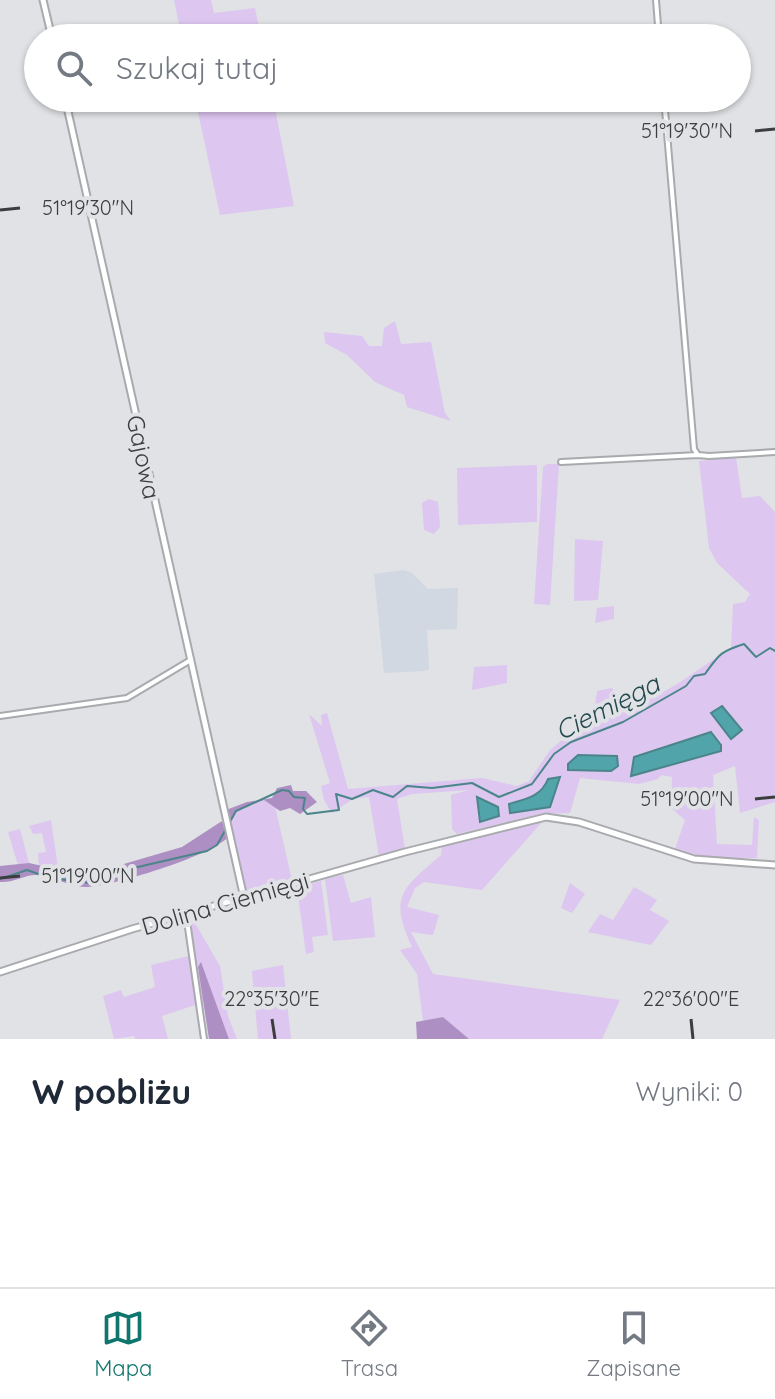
<!DOCTYPE html>
<html lang="pl">
<meta charset="utf-8">
<style>
:root{--surface:#fff;--page:#f2f2f3;--text:#1f2937;--muted:#747a83;--line:#e0e1e3;--accent:#0f766e}
body{margin:0;font-family:Quicksand,sans-serif;background:var(--page);color:var(--text)}
.list{margin:0;padding:0;list-style:none}
h2{display:flex;justify-content:space-between;align-items:center;height:104px;margin:0;padding:0 32px;font-size:34px}
h2 small{font-size:26px;font-weight:400;color:var(--muted)}
.icon{flex:none;width:44px;height:44px;fill:none;stroke:currentColor;stroke-width:2;stroke-linecap:round;stroke-linejoin:round}
.map{position:relative;flex:none;width:775px;height:1039px;overflow:hidden}
.search{position:absolute;background:var(--surface);box-shadow:0 2px 6px #0004;left:24px;right:24px;top:24px;height:88px;display:flex;align-items:center;gap:20px;box-sizing:border-box;padding:0 28px;border-radius:44px;color:var(--muted);font-size:30px}
.sheet{height:248px;background:var(--surface)}
nav{display:flex;justify-content:space-around;align-items:center;box-sizing:border-box;height:112px;border-top:2px solid var(--line);background:var(--surface);font-size:22px;color:var(--muted)}
nav a{display:grid;justify-items:center;gap:4px}
nav .on{color:var(--accent)}
.map>svg:first-child{display:block}
.built{fill:#d1d8e1}
.green{fill:#ddc6f0;fill-rule:evenodd}
.forest{fill:#ad8fc3}
.water{fill:#51a4aa;stroke:#4b858a;stroke-width:2}
.lines{fill:none;stroke-linecap:round;stroke-linejoin:round}
.stream{stroke:#4b858a;stroke-width:2}
.minor-casing{stroke:#a9aaad;stroke-width:8}
.tertiary-casing{stroke:#a9aaad;stroke-width:9}
.minor{stroke:#fff;stroke-width:4}
.tertiary{stroke:#fff;stroke-width:5}
.ticks{fill:none;stroke:#3c3d3e;stroke-width:3}
.labels{text-anchor:middle;dominant-baseline:central;stroke-width:8;stroke-linejoin:round;paint-order:stroke}
.street-label{font-size:24px;fill:#3c3d3e;stroke:#e0e2e5}
.water-label{font-size:26px;font-style:italic;fill:#22494c;stroke:#e0e2e5}
.ticks-label{font-size:20px;text-anchor:middle;fill:#3c3d3e;stroke:#e0e2e5;stroke-width:8;stroke-linejoin:round;paint-order:stroke}
</style>
<div class="map">
<svg width="775" height="1039" viewBox="0 0 775 1039">
<rect width="100%" height="100%" fill="#e0e2e5"/>
<!-- built -->
<path class="built" d="M404,570L412,573L428,589L458,588L457,629L427,630L429,669L425,671L384,673L374,574Z"/>
<!-- green -->
<path class="green" d="M174,0H211L214,13L255,8L261,38H182Z
M195,98H273L294,206L220,215Z
M395,321L401,344L431,342L445,413L451,421L407,407L404,395L375,382L347,355L325,343L324,332L362,336L369,346H382L384,328Z
M736,457L742,498L760,496L775,512V802L740,813L735,766L713,775L717,844L752,845L754,817L759,820L757,858H705L675,849L685,820L671,808L672,777L661,775L658,779L639,784L580,778L570,813L540,814L457,834L452,829L451,795L469,790L412,794L397,799L405,849L379,856L369,797L353,799L332,813L324,800L321,786L330,783L309,714L322,726L321,715L327,713L348,789L482,778L517,786L529,781L550,750L562,740L563,734L593,722L597,691L612,688L620,702C661,705 695,668 731,649L733,604L745,602L750,594L717,563L709,548L699,461ZM560,778L550,807L510,813L509,804L532,797Z
M547,464H559L550,605L534,604L543,467Z
M537,465V522L458,525L457,468Z
M429,499L438,502L440,527L434,534L424,530L422,503Z
M575,539L603,541L598,600L574,601Z
M614,606V619L595,623L597,608Z
M507,665V683L472,690L474,667Z
M264,800L275,806L292,880L247,891L229,822L236,811Z
M51,820L58,868L39,865L38,853L46,852L42,833L33,834L29,826Z
M543,821L482,890L424,882L415,888L407,907L439,915L433,935L411,932L433,974L620,1000L602,1039H469L443,1017L423,1021L417,974L400,950L412,947C388,896 403,888 441,855L442,846Z
M20,829L29,863L18,865L8,832Z
M343,875L351,903L371,897L375,937L333,941L325,879Z
M321,881L328,935L312,937L314,952L306,954L297,888Z
M570,883L585,894L572,913L561,908Z
M634,887L657,900L650,910L669,921L651,945L588,932L600,914L613,920Z
M192,918L220,966L228,1016L237,1039H229L201,963L198,967L204,1002L162,1016L168,1039H135L134,1036L114,1039L103,996L121,990L124,997L155,987L151,965L193,955L184,920Z
M283,965L291,1039H258L252,971Z"/>
<!-- forest -->
<path class="forest" d="M291,785L293,791H306L317,802L300,814L290,808L280,811L264,800L236,810L229,822L226,810L247,802L272,798L277,788Z
M222,821L227,838C210,856 111,887 85,887C69,887 52,875 36,875C24,875 14,883 0,882V866L29,863L69,872L110,868L182,847Z
M201,962L229,1039H209L198,967Z
M443,1017L469,1039H417L416,1022Z"/>
<!-- water -->
<path class="water" d="M722,706L742,730L731,739L711,713Z
M711,732L721,745V751L631,776L634,757Z
M578,755L617,756L618,766L611,771L568,770V764Z
M560,777L550,807L510,813L509,804C525,799 541,797 548,779Z
M477,797L498,807L499,816L480,822Z"/>
<g class="lines">
<!-- stream -->
<path class="stream" d="M0,879L27,870L50,878L91,883L112,873L207,851L217,845L236,811L282,790L289,791L294,797L305,798L303,809L307,814L339,810L336,794L352,799L373,790L393,797L407,786L432,788L472,783L499,797L532,784L554,754L571,742L623,722L686,686L694,676L705,674C719,655 719,652 744,644L756,657L770,648L775,651"/>
<!-- minor casing -->
<g class="minor-casing">
<path id="minor" d="M656,0L659,38
M664,98L694,449L698,455L709,456L775,452
M561,462L698,455
M0,716L127,698L189,661
M186,914L204,1039"/>
</g>
<!-- tertiary casing -->
<g class="tertiary-casing">
<path id="tertiary" d="M43,0L52,38
M65,98L244,898
M0,972L132,929L405,852L546,817L579,822L694,859L775,865"/>
</g>
<!-- minor -->
<use href="#minor" class="minor"/>
<!-- tertiary -->
<use href="#tertiary" class="tertiary"/>
</g>
<!-- ticks -->
<path class="ticks" d="M755,131L775,129M0,210L20,208M755,799L775,797M0,878L20,876M272,1019L275,1039M691,1019L693,1039"/>
<g class="labels">
<!-- street labels -->
<g class="street-label">
<text transform="translate(144 457) rotate(78)">Gajowa</text>
<text transform="translate(225 903) rotate(-16)">Dolina Ciemięgi</text>
</g>
<!-- water labels -->
<g class="water-label">
<text transform="translate(607 707) rotate(-27)">Ciemięga</text>
</g>
</g>
<g class="ticks-label">
<text x="687" y="138">51°19'30"N</text>
<text x="88" y="215">51°19'30"N</text>
<text x="687" y="806">51°19'00"N</text>
<text x="88" y="883">51°19'00"N</text>
<text x="272" y="1006">22°35'30"E</text>
<text x="691" y="1006">22°36'00"E</text>
</g>
</svg>
<div class="search"><svg class="icon" aria-label="search" viewBox="0 0 24 24"><circle cx="10" cy="10" r="6"/><path d="M15 15l6 6"/></svg>Szukaj tutaj</div>
</div>
<section class="sheet">
<h2>W pobliżu<small>Wyniki: 0</small></h2>
<ul class="list">
</ul>
</section>
<nav>
<a class="on"><svg class="icon" aria-label="map" viewBox="0 0 24 24"><path d="M3 6l6-2 6 2 6-2v14l-6 2-6-2-6 2zM9 4v14M15 6v14"/></svg>Mapa</a>
<a><svg class="icon" aria-label="directions" viewBox="0 0 24 24"><path d="M12 3l9 9-9 9-9-9zM9 14v-3h6M13 9l2 2-2 2"/></svg>Trasa</a>
<a><svg class="icon" aria-label="saved" viewBox="0 0 24 24"><path d="M7 4h10v16l-5-4-5 4z"/></svg>Zapisane</a>
</nav>
